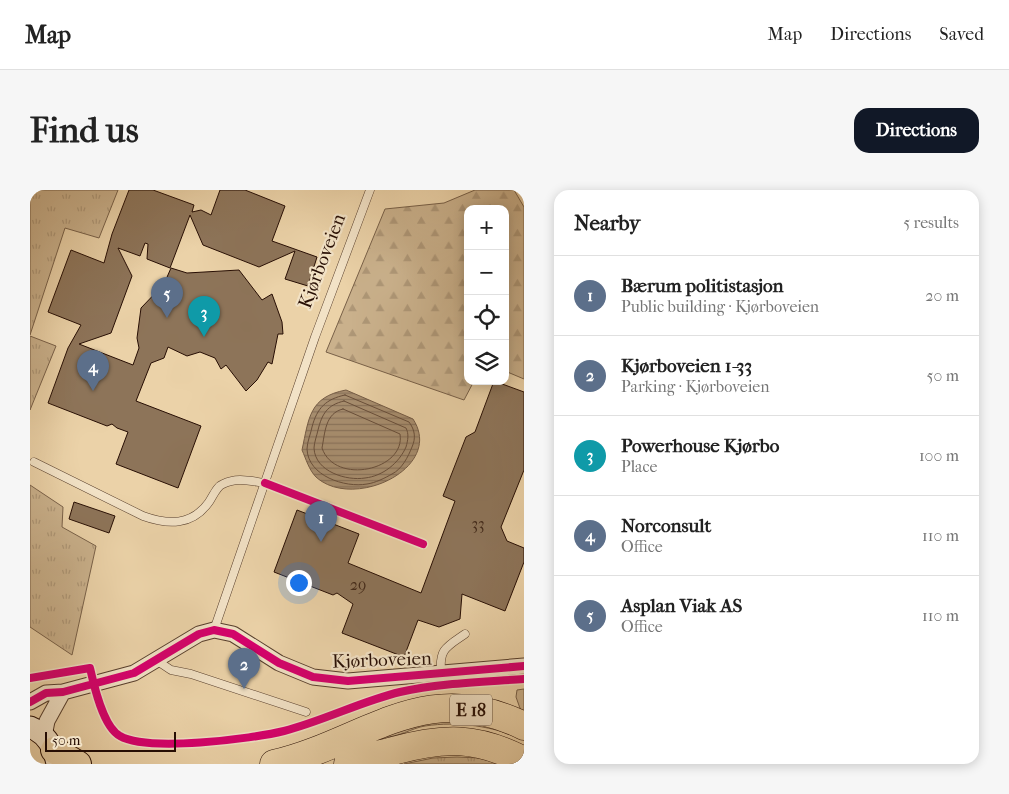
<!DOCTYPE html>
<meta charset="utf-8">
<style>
:root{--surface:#fff;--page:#f6f6f6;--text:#222;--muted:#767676;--line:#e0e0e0;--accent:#111827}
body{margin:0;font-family:"IM FELL French Canon",serif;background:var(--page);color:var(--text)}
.controls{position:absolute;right:15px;top:15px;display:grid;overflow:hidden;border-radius:10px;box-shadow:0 2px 12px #0003}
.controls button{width:45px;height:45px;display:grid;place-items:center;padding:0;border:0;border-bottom:1px solid var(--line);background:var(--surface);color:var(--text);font:25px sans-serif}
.scale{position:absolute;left:15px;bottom:12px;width:131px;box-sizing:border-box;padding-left:5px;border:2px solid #270e04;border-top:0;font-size:14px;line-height:18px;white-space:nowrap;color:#270e04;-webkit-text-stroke:4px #f2e2c6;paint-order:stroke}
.you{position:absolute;left:268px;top:392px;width:18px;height:18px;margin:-12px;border:4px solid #fff;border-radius:50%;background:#1a73e8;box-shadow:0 0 0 8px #1a73e833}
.badge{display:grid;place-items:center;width:32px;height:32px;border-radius:50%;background:var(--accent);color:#fff;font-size:16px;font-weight:700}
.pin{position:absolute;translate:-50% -41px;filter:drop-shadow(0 1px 2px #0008)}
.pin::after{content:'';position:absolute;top:26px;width:18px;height:15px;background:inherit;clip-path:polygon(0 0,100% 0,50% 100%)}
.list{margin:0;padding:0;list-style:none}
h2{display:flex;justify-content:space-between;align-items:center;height:65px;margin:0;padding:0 20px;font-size:21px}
h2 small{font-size:16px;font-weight:400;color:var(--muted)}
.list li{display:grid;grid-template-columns:32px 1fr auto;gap:15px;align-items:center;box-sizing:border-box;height:80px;padding:0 20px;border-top:1px solid var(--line)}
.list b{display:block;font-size:19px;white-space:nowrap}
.list p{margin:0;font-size:16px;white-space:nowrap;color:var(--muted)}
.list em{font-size:16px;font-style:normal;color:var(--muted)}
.icon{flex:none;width:28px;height:28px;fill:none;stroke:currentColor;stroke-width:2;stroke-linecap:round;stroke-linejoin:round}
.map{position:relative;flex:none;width:494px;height:574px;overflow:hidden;border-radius:15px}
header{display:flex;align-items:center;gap:30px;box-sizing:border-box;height:70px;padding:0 25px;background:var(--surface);border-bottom:1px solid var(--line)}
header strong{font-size:24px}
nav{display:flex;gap:28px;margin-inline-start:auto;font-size:18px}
.intro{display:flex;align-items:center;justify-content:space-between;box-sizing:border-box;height:120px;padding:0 30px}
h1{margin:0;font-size:35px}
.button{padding:12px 22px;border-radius:15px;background:var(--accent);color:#fff;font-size:18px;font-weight:700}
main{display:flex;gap:30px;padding:0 30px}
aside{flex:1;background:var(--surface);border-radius:15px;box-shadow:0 2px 12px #0003}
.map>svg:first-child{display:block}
.grass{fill:url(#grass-tufts);stroke:#786048}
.forest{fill:url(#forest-firs);stroke:#786048}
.water{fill:url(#water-rules);stroke:#745b45}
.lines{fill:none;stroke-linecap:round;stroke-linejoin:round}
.shore{stroke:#684e3a;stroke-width:1}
.building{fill:#8d7459;stroke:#270e04}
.service-casing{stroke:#583f2d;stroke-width:9}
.minor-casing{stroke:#583f2d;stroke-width:17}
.secondary-casing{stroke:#270e04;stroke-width:23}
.trunk-casing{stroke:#270e04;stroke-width:28}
.motorway-casing{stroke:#270e04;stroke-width:29}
.service{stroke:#f2e2c6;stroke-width:8}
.minor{stroke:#f2e2c6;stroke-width:15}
.secondary{stroke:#f2e2c6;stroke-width:21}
.trunk{stroke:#ebd2a8;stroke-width:26}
.motorway{stroke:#ebd2a8;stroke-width:28}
.cycleway-casing{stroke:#f2e2c6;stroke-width:11}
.cycleway{stroke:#d6006c;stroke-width:8}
.labels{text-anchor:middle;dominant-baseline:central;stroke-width:4.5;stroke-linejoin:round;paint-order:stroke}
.number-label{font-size:16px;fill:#402819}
.shield{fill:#f2e2c6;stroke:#644e3e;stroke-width:1}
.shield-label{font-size:18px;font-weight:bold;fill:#270e04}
.street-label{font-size:19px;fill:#270e04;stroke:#f2e2c6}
</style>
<header>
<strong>Map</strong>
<nav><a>Map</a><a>Directions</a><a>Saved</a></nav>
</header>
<div class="intro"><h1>Find us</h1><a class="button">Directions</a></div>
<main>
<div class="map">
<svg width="494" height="574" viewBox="0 0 494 574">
<defs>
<pattern id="grass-tufts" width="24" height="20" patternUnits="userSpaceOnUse" patternTransform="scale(1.25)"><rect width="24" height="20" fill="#cab18c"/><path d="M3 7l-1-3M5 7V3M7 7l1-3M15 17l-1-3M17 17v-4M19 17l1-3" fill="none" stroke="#ae9777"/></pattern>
<pattern id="forest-firs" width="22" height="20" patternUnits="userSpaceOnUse" patternTransform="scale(1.25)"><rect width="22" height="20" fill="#cab18c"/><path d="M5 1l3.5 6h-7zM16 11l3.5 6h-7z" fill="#ae9777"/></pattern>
<pattern id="water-rules" width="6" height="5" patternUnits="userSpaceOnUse" patternTransform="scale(1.25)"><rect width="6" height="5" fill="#a88f70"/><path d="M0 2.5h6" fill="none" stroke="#89735a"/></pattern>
</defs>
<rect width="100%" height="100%" fill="#ebd2a8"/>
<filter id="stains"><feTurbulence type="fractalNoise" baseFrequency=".004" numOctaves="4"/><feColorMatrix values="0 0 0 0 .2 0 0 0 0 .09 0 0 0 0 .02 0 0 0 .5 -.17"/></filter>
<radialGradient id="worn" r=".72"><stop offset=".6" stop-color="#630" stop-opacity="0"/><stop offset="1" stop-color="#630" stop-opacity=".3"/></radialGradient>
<!-- grass -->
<path class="grass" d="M0,0H88L69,48L35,38L0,145Z
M0,146L26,156L0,220Z
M0,295L33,317L32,337L66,356L42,465L0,437Z
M422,528L494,544V550C464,536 428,531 395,536C382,538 367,548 354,547V544Z
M427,567L450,568L469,574H374L403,568Z"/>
<!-- forest -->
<path class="forest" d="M445,0H484L494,17V189L475,181V19H438V191H444L434,210L296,162L355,19L414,13Z
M494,499V522L491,521L486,507L487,500Z"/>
<!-- water -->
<path class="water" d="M316,200L383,229C415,278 323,321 286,287C279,280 276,269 272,260C279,228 279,207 316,200Z"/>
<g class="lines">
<!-- shore -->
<path class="shore" d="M315,205L379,232C385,240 386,248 382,257C378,267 372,279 362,284C355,288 345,293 337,294C315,298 278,286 277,259C277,252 281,243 282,237C287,218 296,209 315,205Z
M314,211L376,238C379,244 378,250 376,257C369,273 353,286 335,288C317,291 285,282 284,258C284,253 287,245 288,240C292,224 297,215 314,211Z
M313,219L370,244C376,280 305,296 292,258C295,243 295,223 313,219Z"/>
</g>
<!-- building -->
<path class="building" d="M99,0H123L164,15L162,22L171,20L181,25L190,0H215L255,16L242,51L287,67L278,96L255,89L265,61L229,77L173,55L160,25L140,78L117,69L118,54L115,53L110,66L88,58L102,86L81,143L49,154L103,175L109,158L107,148L111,118L134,94L141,78L157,83L209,80L232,110L242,104L252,132L253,144H248L242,174L238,172L227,190L216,201L196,175L191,179L185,168L170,162L157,166L138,157L134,168L121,173L106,211L171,236L148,298L86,274L98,242L87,238L82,234L77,236L18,213L38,158L51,135L18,122L41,60L74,73L82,44Z
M464,191L494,202V280L471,337L477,351L494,358V372L475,421L432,404L430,429L409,437L388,430L374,467L312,443L323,414L307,403L303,405L244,382L267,320L329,344L318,373L391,403L425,311L413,306L436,247L445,242Z
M44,312L85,326L79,343L39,329Z"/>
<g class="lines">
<!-- service casing -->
<g class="service-casing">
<path id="service" d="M4,272L113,326C138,335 162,336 179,312C183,306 187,296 193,294C207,287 220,291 235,293
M184,440L285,147L340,0
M126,470L141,480L161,484L276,522
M411,483C409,459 416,457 435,444"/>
</g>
<!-- minor casing -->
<g class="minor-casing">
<path id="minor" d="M0,512L16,503L33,502L104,483L169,444L184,440L203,444L249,473L283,487L318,491L494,476
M14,546L17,531L33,502"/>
</g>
<!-- secondary casing -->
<g class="secondary-casing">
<path id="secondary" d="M0,537C17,544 24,557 27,574"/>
</g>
<!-- trunk casing -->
<g class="trunk-casing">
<path id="trunk" d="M24,560L48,574"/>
</g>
<!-- motorway casing -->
<g class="motorway-casing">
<path id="motorway" d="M244,574C335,553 394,486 494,536
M318,574C333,568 348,565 363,561C413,547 447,546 494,571"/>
</g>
<!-- service -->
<use href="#service" class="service"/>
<!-- minor -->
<use href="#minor" class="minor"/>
<!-- secondary -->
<use href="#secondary" class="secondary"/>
<!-- trunk -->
<use href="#trunk" class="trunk"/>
<!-- motorway -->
<use href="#motorway" class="motorway"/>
<!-- cycleway casing -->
<g class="cycleway-casing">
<path id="cycleway" d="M235,293L393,354
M0,488L60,478C64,496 73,537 90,546C117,562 222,549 254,541C293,531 332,511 370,502C409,493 453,492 494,489
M0,512L16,503L33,502L104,483L169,444L184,440L203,444L249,473L283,487L318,491L494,476"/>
</g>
<!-- cycleway -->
<use href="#cycleway" class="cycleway"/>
</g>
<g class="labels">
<!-- number labels -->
<g class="number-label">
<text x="448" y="333">33</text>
<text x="328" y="394">29</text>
</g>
<!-- shield labels -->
<rect class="shield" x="420" y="504.5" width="42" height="31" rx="4"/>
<g class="shield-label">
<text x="441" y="520">E 18</text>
</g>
<!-- street labels -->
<g class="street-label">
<text transform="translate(292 71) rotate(-69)">Kjørboveien</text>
<text transform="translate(352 470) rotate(-2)">Kjørboveien</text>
</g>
</g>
<rect width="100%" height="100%" filter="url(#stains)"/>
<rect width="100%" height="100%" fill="url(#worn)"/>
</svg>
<div class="controls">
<button>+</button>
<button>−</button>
<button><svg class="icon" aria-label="locate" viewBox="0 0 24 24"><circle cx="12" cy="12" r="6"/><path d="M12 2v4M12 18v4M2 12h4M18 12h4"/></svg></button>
<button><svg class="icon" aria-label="layers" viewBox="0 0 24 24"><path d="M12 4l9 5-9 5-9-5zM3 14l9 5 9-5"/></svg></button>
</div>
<div class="scale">50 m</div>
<div class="you"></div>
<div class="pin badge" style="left:291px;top:352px;background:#5c6f8a">1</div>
<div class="pin badge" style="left:214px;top:499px;background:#5c6f8a">2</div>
<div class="pin badge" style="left:174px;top:147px;background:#0f9aa8">3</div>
<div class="pin badge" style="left:63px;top:201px;background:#5c6f8a">4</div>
<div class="pin badge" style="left:137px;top:128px;background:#5c6f8a">5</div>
</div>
<aside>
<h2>Nearby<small>5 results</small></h2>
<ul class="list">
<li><span class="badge" style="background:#5c6f8a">1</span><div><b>Bærum politistasjon</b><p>Public building · Kjørboveien</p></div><em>20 m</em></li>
<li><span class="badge" style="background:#5c6f8a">2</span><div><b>Kjørboveien 1-33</b><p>Parking · Kjørboveien</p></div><em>50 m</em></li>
<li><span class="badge" style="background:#0f9aa8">3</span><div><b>Powerhouse Kjørbo</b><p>Place</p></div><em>100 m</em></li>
<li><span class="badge" style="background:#5c6f8a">4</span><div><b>Norconsult</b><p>Office</p></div><em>110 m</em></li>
<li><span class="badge" style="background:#5c6f8a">5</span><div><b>Asplan Viak AS</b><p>Office</p></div><em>110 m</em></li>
</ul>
</aside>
</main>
